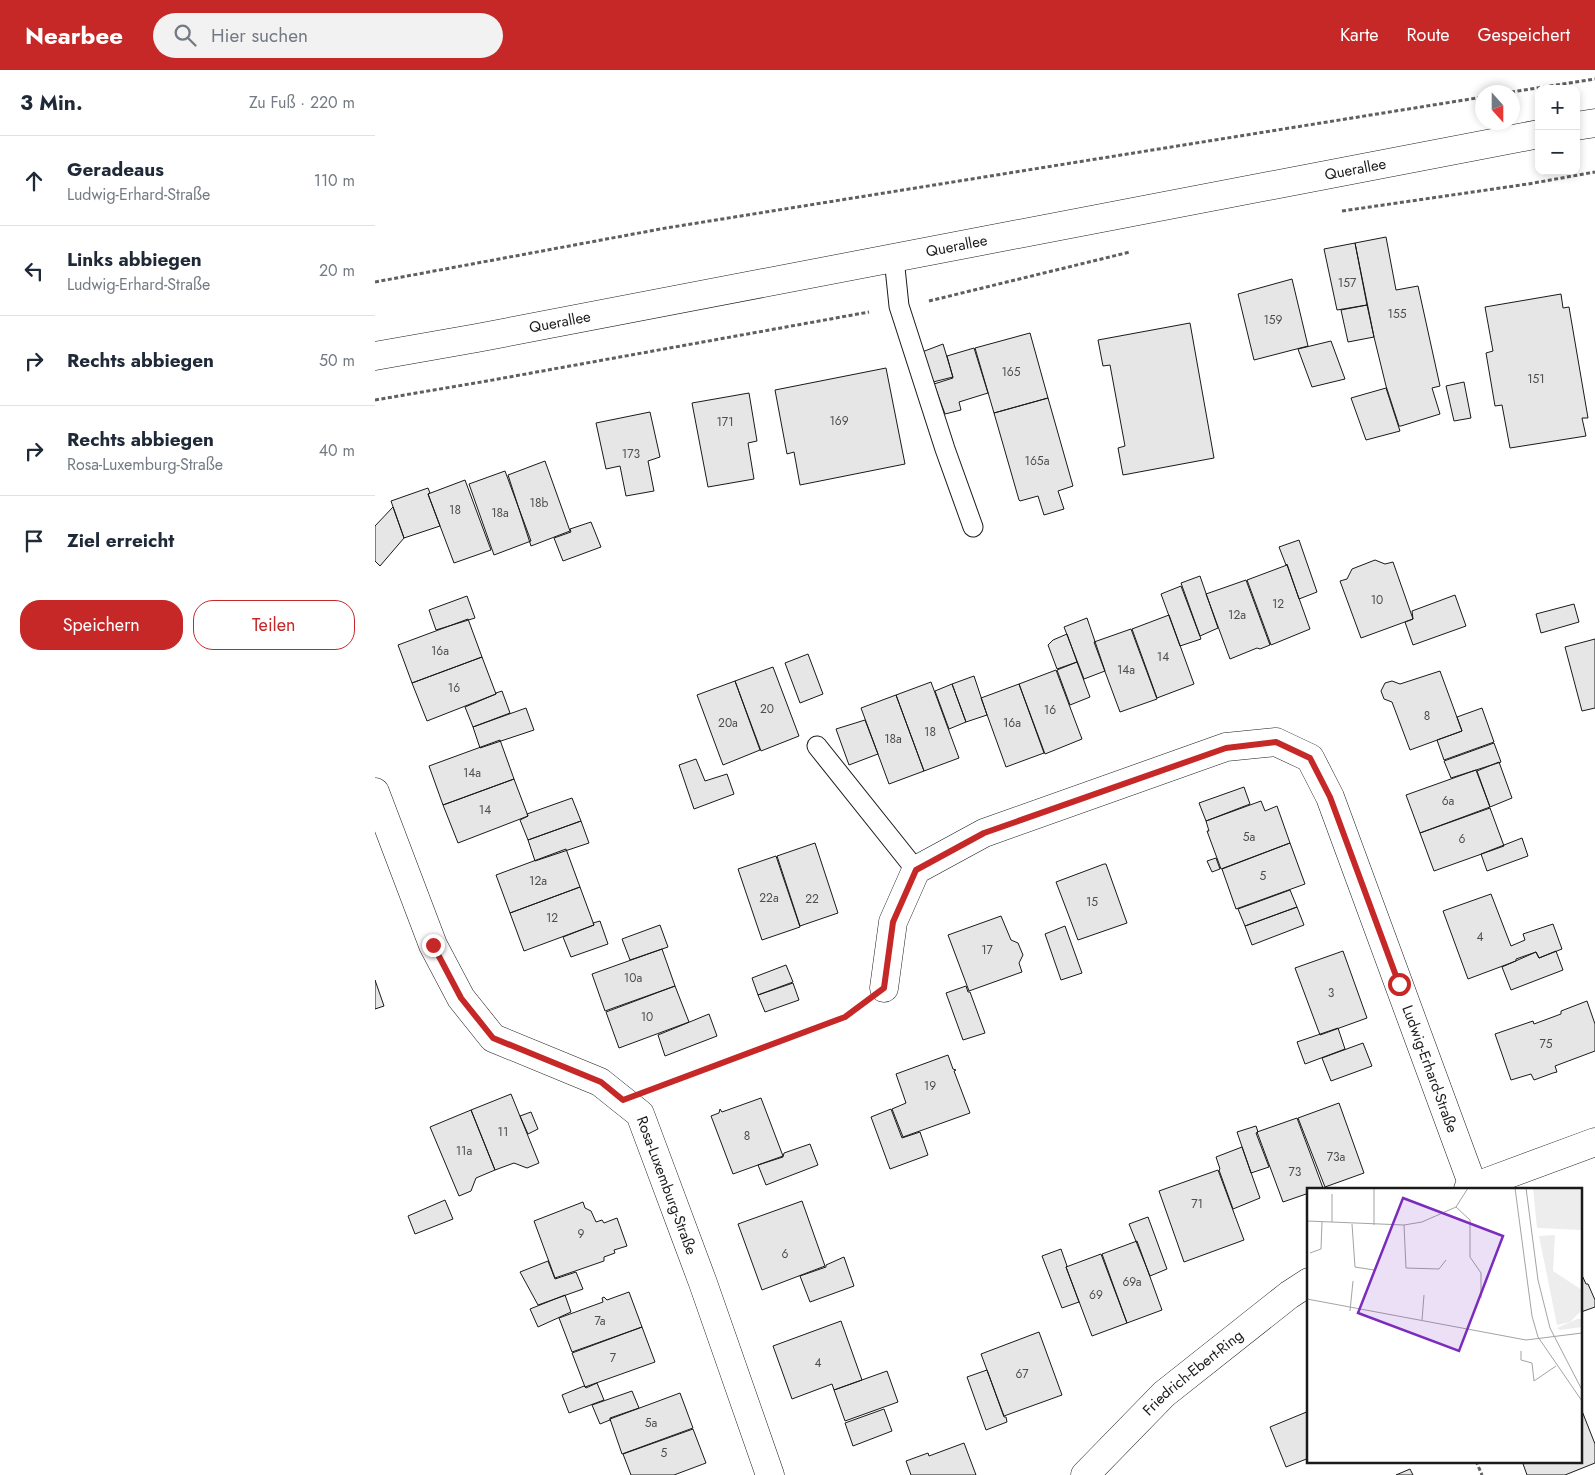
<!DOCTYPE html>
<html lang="de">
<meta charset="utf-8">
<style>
:root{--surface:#fff;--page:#f2f2f3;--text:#1f2937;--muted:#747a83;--line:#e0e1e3;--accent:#c62828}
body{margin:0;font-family:Jost,sans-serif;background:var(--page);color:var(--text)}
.controls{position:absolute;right:15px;top:15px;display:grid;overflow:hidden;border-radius:10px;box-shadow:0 2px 8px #0003}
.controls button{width:45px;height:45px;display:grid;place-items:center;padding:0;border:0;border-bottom:1px solid var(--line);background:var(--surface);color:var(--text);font:25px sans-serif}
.compass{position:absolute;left:1100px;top:15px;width:45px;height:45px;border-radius:50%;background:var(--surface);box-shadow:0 2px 8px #0003;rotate:159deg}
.stop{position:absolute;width:15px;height:15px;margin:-11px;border:4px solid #c62828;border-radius:50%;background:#fff}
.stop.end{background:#c62828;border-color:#fff;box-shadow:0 1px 5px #0008}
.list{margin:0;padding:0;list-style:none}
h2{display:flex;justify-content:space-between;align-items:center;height:65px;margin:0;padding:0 20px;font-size:21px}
h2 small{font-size:16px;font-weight:400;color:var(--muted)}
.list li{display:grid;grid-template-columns:32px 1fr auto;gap:15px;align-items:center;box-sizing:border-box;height:90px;padding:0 20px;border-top:1px solid var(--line)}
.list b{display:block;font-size:19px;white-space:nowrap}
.list p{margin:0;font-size:16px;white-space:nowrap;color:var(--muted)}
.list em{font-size:16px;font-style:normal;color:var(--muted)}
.actions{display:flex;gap:10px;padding:15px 20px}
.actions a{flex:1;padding:11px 0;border:1px solid var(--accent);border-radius:20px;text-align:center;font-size:18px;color:var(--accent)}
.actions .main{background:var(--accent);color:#fff}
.icon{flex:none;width:28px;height:28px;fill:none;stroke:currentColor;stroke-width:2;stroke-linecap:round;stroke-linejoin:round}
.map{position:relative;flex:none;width:1220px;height:1405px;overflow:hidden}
header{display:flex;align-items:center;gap:30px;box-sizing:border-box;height:70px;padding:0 25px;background:var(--accent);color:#fff}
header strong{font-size:24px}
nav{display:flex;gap:28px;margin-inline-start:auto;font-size:18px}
.search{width:350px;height:45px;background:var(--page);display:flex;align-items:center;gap:12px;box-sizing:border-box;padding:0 18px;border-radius:28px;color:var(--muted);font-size:19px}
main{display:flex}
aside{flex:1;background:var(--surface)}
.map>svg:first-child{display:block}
.building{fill:#e6e6e6;stroke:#1a1a1a}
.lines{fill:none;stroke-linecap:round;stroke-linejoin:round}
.service-casing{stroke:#1a1a1a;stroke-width:21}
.minor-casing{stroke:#1a1a1a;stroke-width:29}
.tertiary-casing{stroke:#1a1a1a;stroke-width:29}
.path{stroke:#5f5f5f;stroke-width:3;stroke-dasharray:4 2.5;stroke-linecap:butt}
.service{stroke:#fff;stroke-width:19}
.minor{stroke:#fff;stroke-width:28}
.tertiary{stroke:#fff;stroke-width:28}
.route{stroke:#c62828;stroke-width:6}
.labels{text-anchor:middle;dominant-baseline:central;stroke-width:4;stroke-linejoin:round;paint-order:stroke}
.number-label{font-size:12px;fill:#4d4d4d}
.street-label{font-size:15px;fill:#1a1a1a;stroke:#fff}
.inset-road{fill:none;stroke:#a3a3a3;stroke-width:1}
.view{fill:#7b2cbf;fill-opacity:0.15;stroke:#7b2cbf;stroke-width:2.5}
.inset-edge{fill:none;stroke:#1a1a1a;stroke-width:2.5}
</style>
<header>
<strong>Nearbee</strong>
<div class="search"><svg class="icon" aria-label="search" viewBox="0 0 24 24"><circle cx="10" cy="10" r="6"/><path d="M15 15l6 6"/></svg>Hier suchen</div>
<nav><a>Karte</a><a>Route</a><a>Gespeichert</a></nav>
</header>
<main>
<aside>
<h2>3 Min.<small>Zu Fuß · 220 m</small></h2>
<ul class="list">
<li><svg class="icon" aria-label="ahead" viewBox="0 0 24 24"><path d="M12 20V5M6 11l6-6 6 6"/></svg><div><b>Geradeaus</b><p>Ludwig-Erhard-Straße</p></div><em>110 m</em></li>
<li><svg class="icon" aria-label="left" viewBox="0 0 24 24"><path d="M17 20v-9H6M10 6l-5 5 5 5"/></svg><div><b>Links abbiegen</b><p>Ludwig-Erhard-Straße</p></div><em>20 m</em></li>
<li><svg class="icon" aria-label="right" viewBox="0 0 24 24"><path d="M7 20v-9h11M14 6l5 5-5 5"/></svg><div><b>Rechts abbiegen</b></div><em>50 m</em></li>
<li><svg class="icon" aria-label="right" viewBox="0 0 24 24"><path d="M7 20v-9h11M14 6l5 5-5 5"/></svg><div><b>Rechts abbiegen</b><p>Rosa-Luxemburg-Straße</p></div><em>40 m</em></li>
<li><svg class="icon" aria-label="arrive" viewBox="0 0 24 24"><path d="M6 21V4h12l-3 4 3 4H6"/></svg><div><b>Ziel erreicht</b></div></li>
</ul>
<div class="actions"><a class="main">Speichern</a><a>Teilen</a></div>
</aside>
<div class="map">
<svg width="1220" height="1405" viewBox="0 0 1220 1405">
<rect width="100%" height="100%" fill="#fff"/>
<!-- building -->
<path class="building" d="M1011,167L1021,220L1043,216L1065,316L1057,318L1065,344L1026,356H1024L1011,316L999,267L980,173Z
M980,173L992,235L962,240L949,179Z
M917,209L933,276L879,290L863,224Z
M1186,224L1188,238L1194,237L1213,348H1207L1211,366L1135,378L1127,335L1120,336L1111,283L1118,281L1110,237Z
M992,235L999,267L973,272L966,240Z
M815,253L839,388L748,405L743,378L750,376L735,295L728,296L723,270Z
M655,263L673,328L619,343L600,278Z
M956,271L970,309L937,317L923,279Z
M568,274L578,307L558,312L547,282Z
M599,278L613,323L584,332L586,340L570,344L559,314L578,308L572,286Z
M511,298L530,394L425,415L419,382L412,384L400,320Z
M1089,312L1096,348L1079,351L1071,316Z
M1011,318L1025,361L991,370L976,328Z
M374,323L382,371L373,373L379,409L333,417L317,333Z
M673,328L698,416L683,421L689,439L669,445L663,426L645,431L644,430L619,343Z
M275,342L285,387L273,391L279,421L251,426L245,396L231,399L221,353Z
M170,391L195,461L156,476L133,405Z
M130,401L156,471L119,485L94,414Z
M90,410L116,480L79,493L53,424Z
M53,418L55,423L53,424L65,456L29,468L16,431Z
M18,437L29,468L5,496L0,491V456Z
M216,452L226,477L188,491L179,468L196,462L195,459Z
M924,470L942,522L924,529L912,494L911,495L904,477Z
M1000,490L1010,494L1018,492L1038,549L986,568L965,511L972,509L977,499Z
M912,495L935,559L896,575L872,510Z
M825,506L843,558L825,566L806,513Z
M871,510L895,575L885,579L882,578L855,589L831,524Z
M806,516L826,569L805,576L786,524Z
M1080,525L1091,556L1038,575L1030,552L1038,549L1037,541Z
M92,526L100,548L61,560L54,540Z
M1199,534L1204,552L1166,563L1161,544Z
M794,545L819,614L782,628L757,559Z
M712,548L730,601L709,609L689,557Z
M93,549L107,587L37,613L23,575Z
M756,559L782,629L745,642L719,572Z
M692,564L702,592L682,599L673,575L678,570Z
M1220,569V638L1207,641L1190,577Z
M433,584L448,624L425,633L410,593Z
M107,587L121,624L52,651L37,613Z
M702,592L715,627L695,635L682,600Z
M398,597L424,666L386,681L360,611Z
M681,600L707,669L670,684L644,614Z
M1065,601L1087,661L1035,680L1017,632L1009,629L1006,621L1010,613L1017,611L1025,614Z
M599,606L612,645L591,652L577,614Z
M360,611L385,680L348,695L322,625Z
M556,612L584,688L549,701L521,625Z
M577,614L591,652L574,659L560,621Z
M644,614L669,683L631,697L606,628Z
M127,621L135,643L98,657L90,637L121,624V623Z
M521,625L549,701L514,714L486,638Z
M151,638L159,660L105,678L98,657Z
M1107,638L1119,672L1069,690L1062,670L1087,661L1082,647Z
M490,650L503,684L474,695L461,659Z
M125,670L139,709L68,735L54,696Z
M1119,673L1126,692L1076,708L1069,691Z
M321,689L330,711L352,704L359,724L319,739L304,695Z
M1124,692L1137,728L1115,737L1102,701Z
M1101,700L1115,737L1045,763L1031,725Z
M139,709L153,746L83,773L68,735Z
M869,717L875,734L831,751L824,733Z
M197,728L206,751L153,770L145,750L153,746L152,744Z
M886,731L890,741L902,736L915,773L846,799L832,761H834L831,751Z
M1115,738L1129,776L1059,801L1045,763Z
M206,751L214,773L160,791L153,770Z
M1147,768L1153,786L1112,801L1106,784Z
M440,773L463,843L425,856L402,786Z
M915,773L930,814L861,839L847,799Z
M191,779L205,817L135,843L121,805Z
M401,786L425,857L387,870L363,799Z
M841,788L845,799L837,802L832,791Z
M729,794H731L752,853L703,870L681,812Z
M205,817L219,855L149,881L135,843Z
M915,820L922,837L870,856L863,839Z
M1116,824L1136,876L1150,870L1148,864L1178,854L1187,879L1164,888L1161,882L1141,889V891L1093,909L1068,841Z
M922,837L929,855L877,875L870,856Z
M626,846L636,870L643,873L648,885L644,893L647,902L594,921L573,865Z
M225,851L233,874L196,887L188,867L219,855L218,853Z
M285,855L293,877L255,890L247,869Z
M690,856L707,903L686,910L670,864Z
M287,879L300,916L230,941L217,904Z
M968,881L992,948L945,965L920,898Z
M1181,881L1188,900L1136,920L1127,897L1161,882L1164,888Z
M411,895L418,912L383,925L377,908Z
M0,910L9,936L0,939Z
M418,913L424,930L390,942L383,925Z
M300,916L314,952L244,978L231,942Z
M591,916L593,922H595L610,963L588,970L571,923Z
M1212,931L1220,954V981L1180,996L1182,1002L1178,1003L1159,1010L1156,1004L1136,1010L1120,964L1158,951L1159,954L1186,944V941Z
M334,944L342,966L290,986L283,965Z
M963,958L970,979L930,994L922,972Z
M988,973L997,996L956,1011L947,988Z
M573,985L578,999L581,1000L579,1001L595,1043L528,1067L517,1039L531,1033L521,1004Z
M136,1024L164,1093L152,1098L139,1093L120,1100L96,1040Z
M386,1028L408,1086L358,1104L336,1046L344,1043L345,1039L347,1042Z
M964,1033L989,1103L950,1117L923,1048Z
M516,1039L527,1068L545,1062L553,1085L515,1099L496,1047Z
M96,1040L120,1100L101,1108L96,1121L84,1126L55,1057Z
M156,1042L163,1059L153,1064L145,1046Z
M922,1048L948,1118L934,1119V1123L908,1132L882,1062Z
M881,1056L883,1062L881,1063L894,1097L876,1103L862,1062Z
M435,1074L443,1095L391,1115L383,1095L408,1087L409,1083Z
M867,1077L885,1128L858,1139L844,1100L845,1099L841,1087Z
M843,1100L869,1170L809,1192L784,1121Z
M70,1130L78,1149L40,1164L33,1146Z
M427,1131L450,1196L387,1220L363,1154Z
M208,1132L210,1138L216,1141L221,1152L227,1150L229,1153L242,1148L252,1176L239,1180L240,1183L229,1187V1191L180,1208L159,1151Z
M773,1147L792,1199L775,1206L754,1154Z
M762,1171L787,1240L752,1253L727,1184Z
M686,1179L692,1196L691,1197L704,1232L687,1238L667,1186Z
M726,1184L752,1253L717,1266L691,1197Z
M469,1187L479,1216L435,1232L425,1206L451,1197V1195Z
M173,1191L180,1209L201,1202L208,1219L163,1235L145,1202Z
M1206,1203L1211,1214H1213L1220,1230V1237L1206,1242Z
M254,1222L267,1257L197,1282L184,1248L228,1232L227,1228L229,1227L232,1230Z
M190,1225L196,1242L163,1257L155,1239Z
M466,1251L487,1310L459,1320L457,1314L417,1329L398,1276Z
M267,1257L280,1292L210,1317L197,1283Z
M664,1262L687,1325L629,1346L606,1284Z
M612,1300L629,1347H631L632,1352L611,1360L592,1307Z
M512,1301L523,1332L470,1351L459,1320Z
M222,1313L229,1330L194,1343L187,1325L209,1316L211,1318Z
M257,1321L264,1338L235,1348V1350L225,1354L217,1335Z
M305,1323L318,1358L247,1384L235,1349Z
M509,1339L517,1361L478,1376L470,1353Z
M934,1341V1388L911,1397L895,1357Z
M1207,1341L1220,1374V1393L1190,1405H1152L1147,1391H1206Z
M318,1359L331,1393L299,1405H256L248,1384Z
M589,1373L601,1405H536L531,1391L553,1383L554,1386Z
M1035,1399L1038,1405H1021Z"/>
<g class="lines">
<!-- service casing -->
<g class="service-casing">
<path id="service" d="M519,188L524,236L570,379L598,457
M442,676L541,800"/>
</g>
<!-- minor casing -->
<g class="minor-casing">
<g id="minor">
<path id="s1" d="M0,722L58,875L86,928L118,968L225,1012L265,1044L328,1213L395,1405"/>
<path id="s2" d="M509,918L518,852L541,800L609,763L851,677L901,672L935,688L955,727L1098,1116"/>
<path d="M1093,1119L1220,1072"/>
<path id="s3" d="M710,1405L789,1324L914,1225L934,1212"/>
</g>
</g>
<!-- tertiary casing -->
<g class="tertiary-casing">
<g id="tertiary">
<path d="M1201,56L1220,53"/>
<path id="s4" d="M0,286L102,268L1164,64"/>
</g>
</g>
<!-- path -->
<path class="path" d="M1136,22L1220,9
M967,141L1153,114L1220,102
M0,212L291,158L1108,27
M554,231L755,182
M0,330L112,311L494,242
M286,1015L470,947L482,938
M1101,1391L1107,1405"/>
<!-- service -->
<use href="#service" class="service"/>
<!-- minor -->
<use href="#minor" class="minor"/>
<!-- tertiary -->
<use href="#tertiary" class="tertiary"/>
</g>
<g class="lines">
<!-- route -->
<path class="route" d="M58,875L86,928L118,968L226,1012L248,1030L470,947L509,918L518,852L541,800L609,763L851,678L901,672L935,688L955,727L1024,914"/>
</g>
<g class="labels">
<!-- number labels -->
<g class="number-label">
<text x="972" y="213">157</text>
<text x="1022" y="244">155</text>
<text x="898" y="250">159</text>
<text x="636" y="302">165</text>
<text x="1161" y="309">151</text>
<text x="464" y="351">169</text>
<text x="350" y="352">171</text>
<text x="256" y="384">173</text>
<text x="662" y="391">165a</text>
<text x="164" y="433">18b</text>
<text x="80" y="440">18</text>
<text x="125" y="443">18a</text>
<text x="1002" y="530">10</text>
<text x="903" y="534">12</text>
<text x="862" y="545">12a</text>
<text x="65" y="581">16a</text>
<text x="788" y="587">14</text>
<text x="751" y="600">14a</text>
<text x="79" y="618">16</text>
<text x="392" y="639">20</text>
<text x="675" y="640">16</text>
<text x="1052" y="646">8</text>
<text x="353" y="653">20a</text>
<text x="637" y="653">16a</text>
<text x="555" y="662">18</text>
<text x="518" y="669">18a</text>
<text x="97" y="703">14a</text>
<text x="1073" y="731">6a</text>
<text x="110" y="740">14</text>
<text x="874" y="767">5a</text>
<text x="1087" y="769">6</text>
<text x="888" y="806">5</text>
<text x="163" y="811">12a</text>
<text x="394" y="828">22a</text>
<text x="437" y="829">22</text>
<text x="717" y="832">15</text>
<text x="177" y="848">12</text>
<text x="1105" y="867">4</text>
<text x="612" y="880">17</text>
<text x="258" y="908">10a</text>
<text x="956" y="923">3</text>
<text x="272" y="947">10</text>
<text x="1171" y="974">75</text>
<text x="555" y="1016">19</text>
<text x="128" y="1062">11</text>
<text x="372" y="1066">8</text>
<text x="89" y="1081">11a</text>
<text x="961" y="1087">73a</text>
<text x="920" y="1102">73</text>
<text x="822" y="1134">71</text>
<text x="206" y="1164">9</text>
<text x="410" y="1184">6</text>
<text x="757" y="1212">69a</text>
<text x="721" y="1225">69</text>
<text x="225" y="1251">7a</text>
<text x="238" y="1288">7</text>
<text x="443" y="1293">4</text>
<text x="647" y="1304">67</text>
<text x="276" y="1353">5a</text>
<text x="289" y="1383">5</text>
</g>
<!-- street labels -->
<g class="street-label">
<text stroke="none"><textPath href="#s4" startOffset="998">Querallee</textPath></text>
<text stroke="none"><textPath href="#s4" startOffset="592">Querallee</textPath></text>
<text stroke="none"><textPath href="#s4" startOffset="188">Querallee</textPath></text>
<text stroke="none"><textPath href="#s2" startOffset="879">Ludwig-Erhard-Straße</textPath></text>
<text stroke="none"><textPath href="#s1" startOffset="518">Rosa-Luxemburg-Straße</textPath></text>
<text stroke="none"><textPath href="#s3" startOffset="149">Friedrich-Ebert-Ring</textPath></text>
</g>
</g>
<!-- overview -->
<g transform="translate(932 1118)">
<rect width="275" height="275" fill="#fff"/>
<path d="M226,0H275V42L230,40ZM248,47L246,83L275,102V122L263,134L250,137L232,48ZM270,131H275V139L253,142L250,140Z" fill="#ededed"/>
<path class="inset-road" d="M208,0L225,128L231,149L275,213M219,0L231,92L243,140L275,202M149,19L163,32V69L174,85V110M0,33L97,37L115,34L149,19L161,0M25,34V6M45,36L48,79L67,82M67,37V0M97,37L99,80L132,81L139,72M3,65L14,61L15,34M0,111L219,152L275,145M43,123L46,93M115,132L117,107M214,163V172L225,175L227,193L249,178"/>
<path class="view" d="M96,10L196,48L152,163L51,125Z"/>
<rect width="275" height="275" class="inset-edge"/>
</g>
</svg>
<div class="controls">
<button>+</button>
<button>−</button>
</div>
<svg class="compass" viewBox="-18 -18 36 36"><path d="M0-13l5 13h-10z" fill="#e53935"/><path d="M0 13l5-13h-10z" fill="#747a83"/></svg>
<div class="stop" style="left:1024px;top:914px"></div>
<div class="stop end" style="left:58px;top:875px"></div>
</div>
</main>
